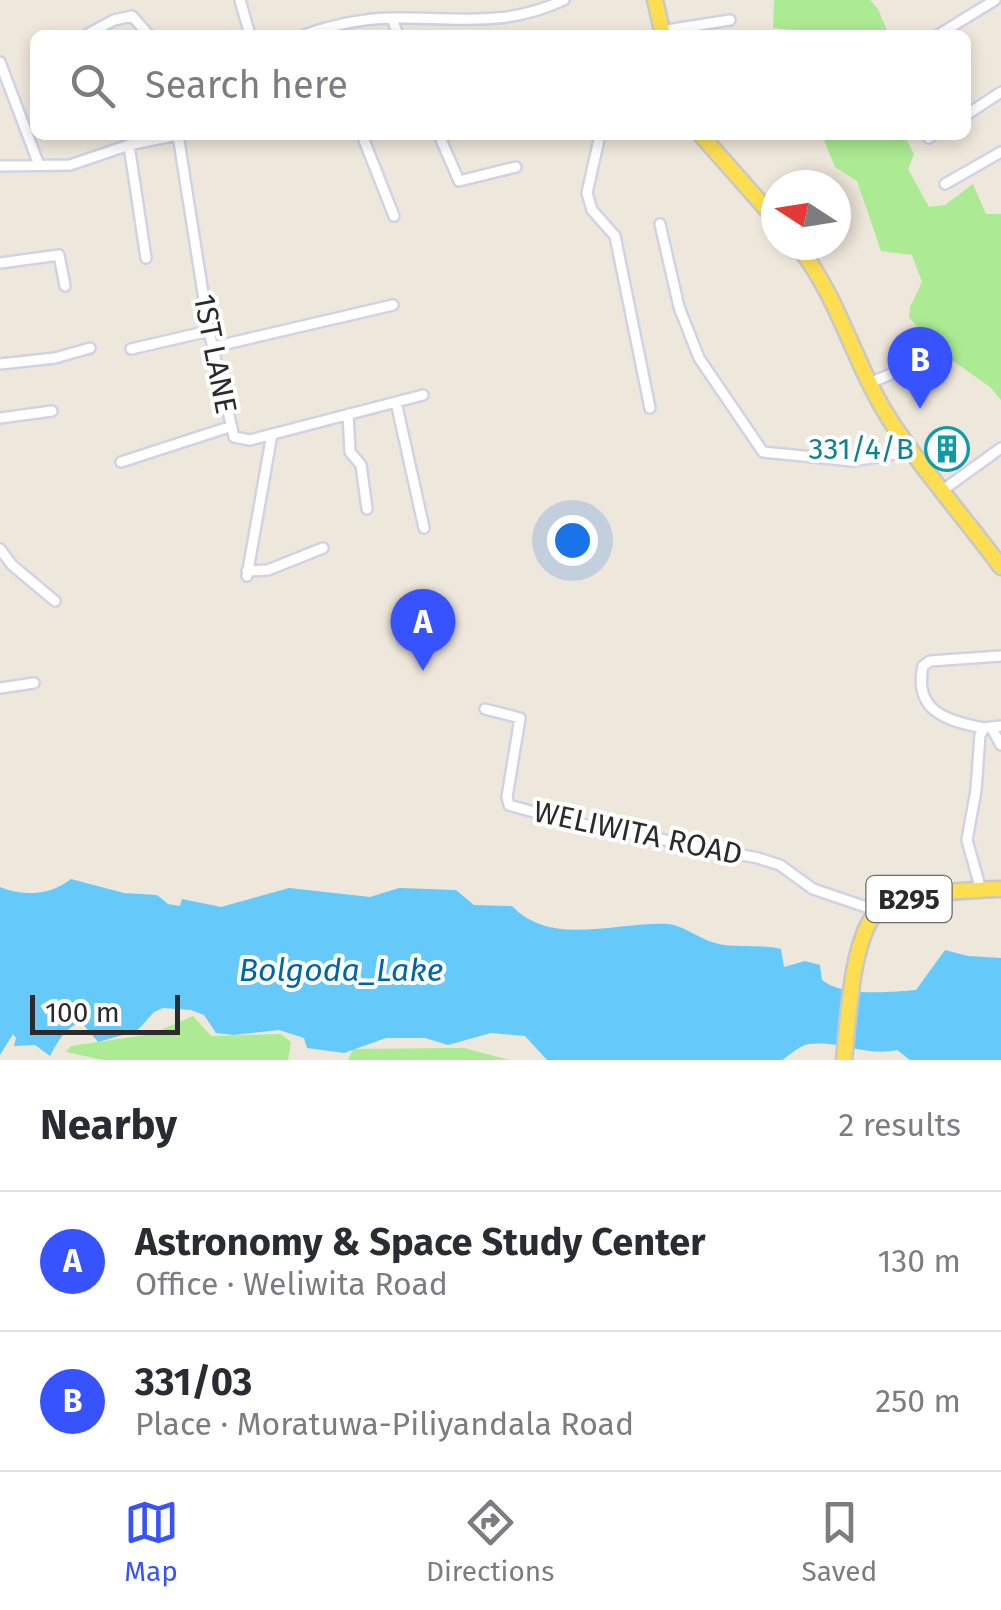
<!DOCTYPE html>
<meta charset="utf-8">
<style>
:root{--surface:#fff;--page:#f7f7f7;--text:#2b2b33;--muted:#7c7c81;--line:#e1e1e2;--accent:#3752ff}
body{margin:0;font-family:"Fira Sans",sans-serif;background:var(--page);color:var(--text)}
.compass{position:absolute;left:761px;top:170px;width:90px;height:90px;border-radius:50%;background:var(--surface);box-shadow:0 5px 15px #0003;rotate:282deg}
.scale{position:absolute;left:30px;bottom:25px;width:150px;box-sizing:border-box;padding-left:10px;border:5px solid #2b2b2b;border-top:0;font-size:28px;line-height:35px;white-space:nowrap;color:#2b2b2b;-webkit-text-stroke:8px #fff;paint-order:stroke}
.you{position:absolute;left:572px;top:540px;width:35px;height:35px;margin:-25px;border:8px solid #fff;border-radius:50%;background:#1a73e8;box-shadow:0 0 0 15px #1a73e833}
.badge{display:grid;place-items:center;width:65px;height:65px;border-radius:50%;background:var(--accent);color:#fff;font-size:32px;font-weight:700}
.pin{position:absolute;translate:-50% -82px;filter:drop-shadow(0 2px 5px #0008)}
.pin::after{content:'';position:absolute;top:52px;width:35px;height:30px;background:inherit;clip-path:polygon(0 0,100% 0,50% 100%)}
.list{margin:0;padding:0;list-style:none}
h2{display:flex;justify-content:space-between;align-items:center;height:130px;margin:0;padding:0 40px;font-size:42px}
h2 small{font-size:32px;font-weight:400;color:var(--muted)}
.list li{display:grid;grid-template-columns:65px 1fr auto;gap:30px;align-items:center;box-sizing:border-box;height:140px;padding:0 40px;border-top:2px solid var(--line)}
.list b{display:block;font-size:38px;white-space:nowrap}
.list p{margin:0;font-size:32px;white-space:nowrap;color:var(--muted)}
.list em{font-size:32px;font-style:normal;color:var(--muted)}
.icon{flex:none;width:55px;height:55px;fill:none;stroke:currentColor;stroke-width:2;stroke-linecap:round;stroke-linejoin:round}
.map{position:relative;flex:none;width:1001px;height:1060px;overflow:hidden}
.search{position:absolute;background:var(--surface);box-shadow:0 5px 15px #0003;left:30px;right:30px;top:30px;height:110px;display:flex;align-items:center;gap:25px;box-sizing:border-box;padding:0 35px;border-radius:15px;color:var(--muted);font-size:38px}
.sheet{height:410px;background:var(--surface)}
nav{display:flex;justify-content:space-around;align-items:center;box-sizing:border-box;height:140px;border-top:2px solid var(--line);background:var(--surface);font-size:28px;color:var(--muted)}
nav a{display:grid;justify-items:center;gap:5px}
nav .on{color:var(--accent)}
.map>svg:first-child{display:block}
.green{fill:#acea93}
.water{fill:#65cafa}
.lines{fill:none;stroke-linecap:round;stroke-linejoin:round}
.minor-casing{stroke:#d1d3e5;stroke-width:14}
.primary-casing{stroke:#c8c8c8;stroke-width:19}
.minor{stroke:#fff;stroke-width:9}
.primary{stroke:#fdde51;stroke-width:14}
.labels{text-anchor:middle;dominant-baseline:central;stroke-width:8;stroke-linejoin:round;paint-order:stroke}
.shield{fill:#fff;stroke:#6b6b6b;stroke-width:2.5}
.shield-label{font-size:28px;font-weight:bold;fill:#2b2b2b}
.street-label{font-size:30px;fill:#2b2b2b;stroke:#fff}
.culture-label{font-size:30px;fill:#0d838f;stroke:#fff;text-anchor:end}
.water-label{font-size:32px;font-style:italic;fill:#0166a8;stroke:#fff}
</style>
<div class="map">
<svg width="1001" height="1060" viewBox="0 0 1001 1060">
<rect width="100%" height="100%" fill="#eee7db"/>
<!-- green -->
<path class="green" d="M774,0H870L878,9L889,35H806L805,31L773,28Z
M822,135H904L914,154L908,169L929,207L945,205L973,184L986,214H1001V400L990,387L946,356L909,318L910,307L922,282L912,255L881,251L857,181L835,167Z
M193,1016L211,1036L281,1034L291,1042L288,1060H103L66,1052L71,1046L152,1034Z
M464,1048L509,1060H348L353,1049Z"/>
<!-- water -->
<path class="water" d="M71,879L124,893L157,895L168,904L180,906L182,899L221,907L289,888L370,897L399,888L456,890L474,905L512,906C552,948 617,921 668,924C686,926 702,941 719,944C739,948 760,944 781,949L784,967L805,961L820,965L822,980C842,997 891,992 916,990L945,950L968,956L1001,958V1060H910L897,1050C868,1057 839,1040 809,1044C800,1045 790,1055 782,1060H547L525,1036L491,1033L448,1045L425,1038H386L344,1053L307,1048L304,1038L279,1030L234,1035L216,1033L204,1015L191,1010L163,1008L154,1012L137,1031L98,1042L81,1022C65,1028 58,1041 50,1056L35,1045L14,1046L16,1038L13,1034L0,1055V887C24,897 51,895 71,879Z"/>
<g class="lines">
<!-- minor casing -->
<g class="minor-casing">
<path id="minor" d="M240,0L250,35
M392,18L398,35
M661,31L730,20
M88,34L114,20L132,16L149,35
M304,35C332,25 365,18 396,18C460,17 503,28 564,0
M938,35L995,0
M0,62L39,165
M966,115L1001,92
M178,135L209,331L234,437L250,440L423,395
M362,135L394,216
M439,135L459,181L516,167
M600,135L587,193L592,210L615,236L650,408
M929,138L933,135
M129,145L146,258
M0,166L70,165L129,145L177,135
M945,184L1001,152
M660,224L679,307L699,358L763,452L852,461L913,451
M0,263L59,255L65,286
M213,347L393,305
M131,349L209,331
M0,364L55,358L90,348
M869,383L916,364
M396,402L424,528
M348,414L350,452L361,465L367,509
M0,418L52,411
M121,462L229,427
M943,490L1001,448
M0,549L12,565L55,601
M247,571L268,570L323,548
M247,576L272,434
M0,688L34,683
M485,709L520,718L507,797L509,805L566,821L758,858L780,865L813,889L878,911
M991,727L1001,745
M984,728C948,721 913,712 923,666L930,661L1001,656
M981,890L967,840L976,790L980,735L984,728L1001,726"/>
</g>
<!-- primary casing -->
<g class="primary-casing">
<path id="primary" d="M655,0L663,35
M701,135L776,220
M797,245C839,297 854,364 890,420C923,471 965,518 1001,567
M844,1060C848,1024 851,934 879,910C901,892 972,890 1001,889"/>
</g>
<!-- minor -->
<use href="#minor" class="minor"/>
<!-- primary -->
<use href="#primary" class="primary"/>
</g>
<!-- icons -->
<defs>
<g id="building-ring" transform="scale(2.25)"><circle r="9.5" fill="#fff" stroke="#0f9aa8" stroke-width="1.5"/><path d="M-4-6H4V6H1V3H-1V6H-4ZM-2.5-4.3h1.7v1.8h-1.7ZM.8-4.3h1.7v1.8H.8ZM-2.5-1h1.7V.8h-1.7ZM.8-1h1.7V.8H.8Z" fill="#0f9aa8"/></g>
</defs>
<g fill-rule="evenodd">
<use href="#building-ring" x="947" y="449"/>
</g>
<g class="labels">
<!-- shield labels -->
<rect class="shield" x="866.5" y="876" width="85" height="46" rx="8"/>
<g class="shield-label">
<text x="909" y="899">B295</text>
</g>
<!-- street labels -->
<g class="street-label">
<text transform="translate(215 354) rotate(79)">1ST LANE</text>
<text transform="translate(638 833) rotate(12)">WELIWITA ROAD</text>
</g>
<!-- culture labels -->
<g class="culture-label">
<text x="914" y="449">331/4/B</text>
</g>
<!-- water labels -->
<g class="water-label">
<text x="341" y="970">Bolgoda_Lake</text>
</g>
</g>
</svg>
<svg class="compass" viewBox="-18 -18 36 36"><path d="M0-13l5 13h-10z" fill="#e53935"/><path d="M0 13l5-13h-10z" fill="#7c7c81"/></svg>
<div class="scale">100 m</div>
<div class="you"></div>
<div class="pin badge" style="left:423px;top:671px">A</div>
<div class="pin badge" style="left:920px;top:409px">B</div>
<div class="search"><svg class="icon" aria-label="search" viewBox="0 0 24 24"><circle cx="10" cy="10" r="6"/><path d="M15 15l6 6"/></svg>Search here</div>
</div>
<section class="sheet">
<h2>Nearby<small>2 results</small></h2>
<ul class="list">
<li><span class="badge">A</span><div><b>Astronomy &amp; Space Study Center</b><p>Office · Weliwita Road</p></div><em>130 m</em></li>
<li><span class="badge">B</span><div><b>331/03</b><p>Place · Moratuwa-Piliyandala Road</p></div><em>250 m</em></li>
</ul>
</section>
<nav>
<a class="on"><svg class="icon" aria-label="map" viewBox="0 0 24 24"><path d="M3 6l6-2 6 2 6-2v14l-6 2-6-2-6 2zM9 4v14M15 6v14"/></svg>Map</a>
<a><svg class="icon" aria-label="directions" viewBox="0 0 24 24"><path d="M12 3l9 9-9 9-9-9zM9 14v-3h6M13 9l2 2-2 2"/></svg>Directions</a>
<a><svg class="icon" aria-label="saved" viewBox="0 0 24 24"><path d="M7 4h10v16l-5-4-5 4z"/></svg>Saved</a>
</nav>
